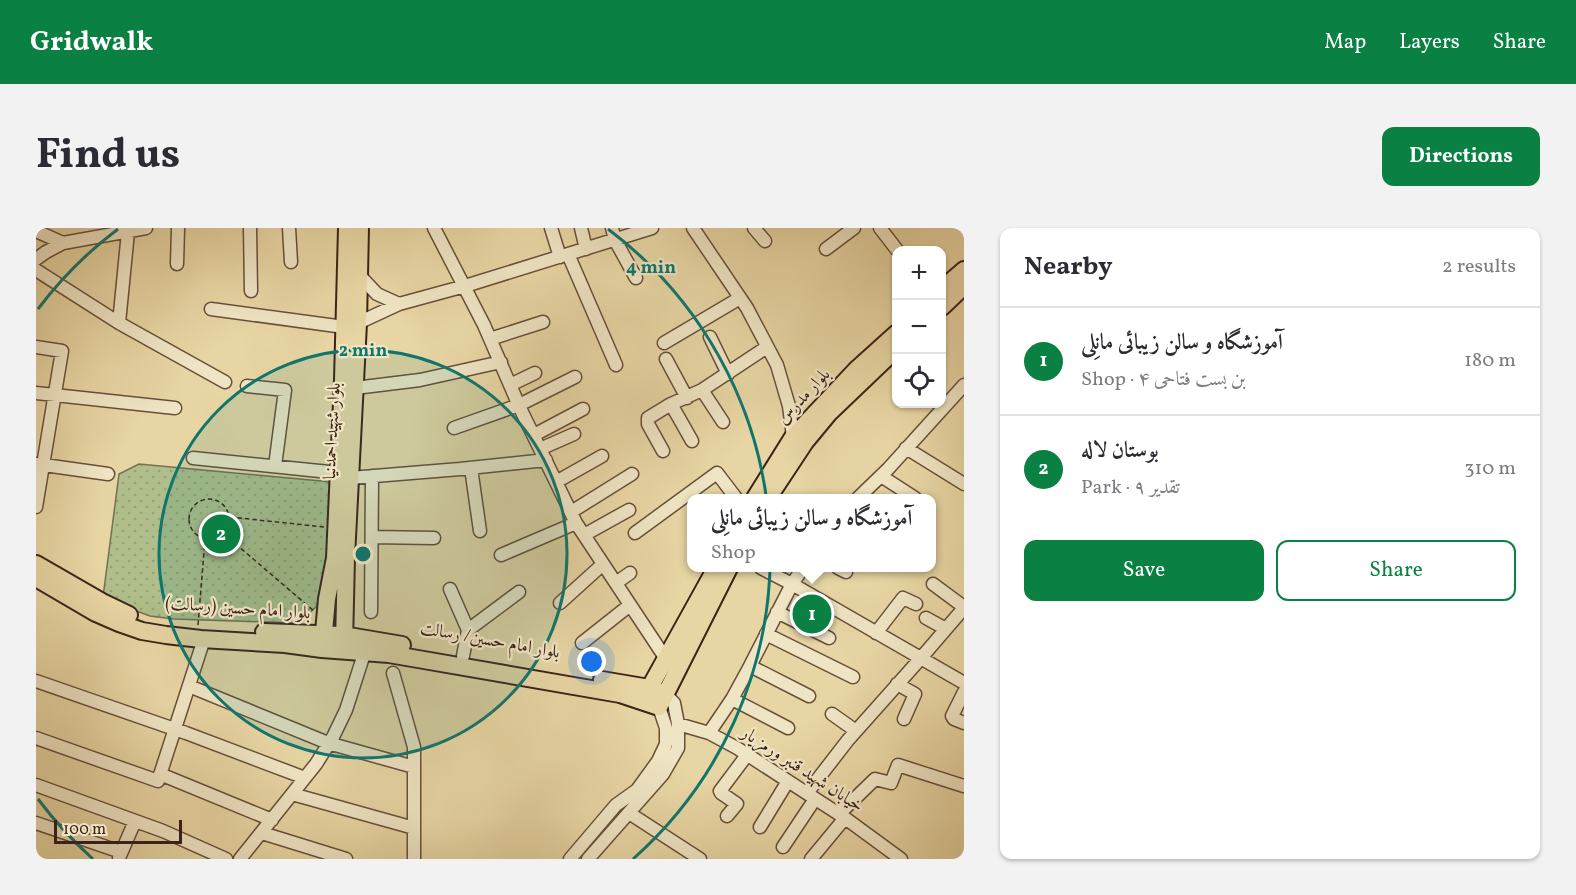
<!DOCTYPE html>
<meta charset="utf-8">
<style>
:root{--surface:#fff;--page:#f2f2f3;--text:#2b2b33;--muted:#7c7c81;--line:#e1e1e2;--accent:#0b8043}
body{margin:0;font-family:Vollkorn,Amiri,serif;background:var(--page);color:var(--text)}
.controls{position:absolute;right:18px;top:18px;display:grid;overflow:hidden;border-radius:12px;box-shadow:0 2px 4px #0004}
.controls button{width:54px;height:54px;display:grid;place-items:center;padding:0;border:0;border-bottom:2px solid var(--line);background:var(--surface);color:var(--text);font:30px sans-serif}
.scale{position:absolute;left:18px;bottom:15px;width:128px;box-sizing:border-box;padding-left:6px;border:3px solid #3c2218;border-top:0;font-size:16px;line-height:21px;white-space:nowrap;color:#3c2218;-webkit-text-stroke:4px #efe4c3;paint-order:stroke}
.you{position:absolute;left:556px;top:434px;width:21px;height:21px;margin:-15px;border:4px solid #fff;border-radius:50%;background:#1a73e8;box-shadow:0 0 0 9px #1a73e833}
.badge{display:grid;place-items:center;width:39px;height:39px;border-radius:50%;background:var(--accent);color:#fff;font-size:20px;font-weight:700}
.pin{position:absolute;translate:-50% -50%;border:3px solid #fff;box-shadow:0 2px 6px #0006}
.popup{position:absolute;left:651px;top:266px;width:249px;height:78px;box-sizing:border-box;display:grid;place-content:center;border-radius:12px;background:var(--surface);filter:drop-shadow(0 2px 4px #0005);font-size:20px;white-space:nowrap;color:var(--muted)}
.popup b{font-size:22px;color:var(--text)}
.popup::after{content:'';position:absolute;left:50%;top:100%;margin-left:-12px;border:12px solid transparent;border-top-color:var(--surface)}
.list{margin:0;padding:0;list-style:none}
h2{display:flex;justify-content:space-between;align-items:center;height:78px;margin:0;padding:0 24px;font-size:26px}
h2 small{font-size:20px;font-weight:400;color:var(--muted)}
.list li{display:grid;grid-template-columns:39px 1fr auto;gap:18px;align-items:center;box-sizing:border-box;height:108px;padding:0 24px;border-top:2px solid var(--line)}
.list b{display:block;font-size:22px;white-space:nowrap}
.list p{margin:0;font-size:20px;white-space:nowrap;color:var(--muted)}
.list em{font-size:20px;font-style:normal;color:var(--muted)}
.actions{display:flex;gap:12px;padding:18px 24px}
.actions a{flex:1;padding:14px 0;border:2px solid var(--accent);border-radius:12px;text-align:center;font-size:21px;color:var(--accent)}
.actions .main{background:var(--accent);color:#fff}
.icon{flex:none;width:33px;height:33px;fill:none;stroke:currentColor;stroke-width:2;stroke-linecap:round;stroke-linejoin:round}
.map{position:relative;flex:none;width:928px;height:631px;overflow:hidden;border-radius:12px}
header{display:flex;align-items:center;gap:36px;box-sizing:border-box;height:84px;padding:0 30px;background:var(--accent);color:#fff}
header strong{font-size:28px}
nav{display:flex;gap:33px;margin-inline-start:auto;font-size:21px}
.intro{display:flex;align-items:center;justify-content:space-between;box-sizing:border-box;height:144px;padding:0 36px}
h1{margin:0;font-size:42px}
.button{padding:15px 27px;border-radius:12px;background:var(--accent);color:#fff;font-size:21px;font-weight:700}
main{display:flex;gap:36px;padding:0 36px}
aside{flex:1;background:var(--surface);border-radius:12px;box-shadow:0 2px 4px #0004}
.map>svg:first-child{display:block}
.grass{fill:url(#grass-dots);stroke:#767051;stroke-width:1.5}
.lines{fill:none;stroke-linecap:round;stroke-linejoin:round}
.minor-casing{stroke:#674f3b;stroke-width:15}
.major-casing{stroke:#3c2218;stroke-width:20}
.path{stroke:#3c2218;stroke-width:1.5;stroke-dasharray:4.5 3;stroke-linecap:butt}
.minor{stroke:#efe4c3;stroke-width:12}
.major{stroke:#e7d5a3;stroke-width:16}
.ring{fill:none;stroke:#0f766e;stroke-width:3}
.labels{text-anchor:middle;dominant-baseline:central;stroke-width:4.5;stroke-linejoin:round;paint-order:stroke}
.street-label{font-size:18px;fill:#3c2218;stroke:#efe4c3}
.centre{fill:#0f766e;stroke:#efe4c3;stroke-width:3}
.ring-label{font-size:18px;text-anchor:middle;font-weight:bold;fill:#0f766e;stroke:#efe4c3;stroke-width:4.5;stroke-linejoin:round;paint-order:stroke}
</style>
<header>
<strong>Gridwalk</strong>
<nav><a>Map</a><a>Layers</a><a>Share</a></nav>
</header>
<div class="intro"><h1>Find us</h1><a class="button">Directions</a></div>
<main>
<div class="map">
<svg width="928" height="631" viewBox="0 0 928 631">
<defs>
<pattern id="grass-dots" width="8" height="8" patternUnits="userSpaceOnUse" patternTransform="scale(1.5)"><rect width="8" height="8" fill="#afbe8a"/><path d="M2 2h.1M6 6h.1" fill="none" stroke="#97a376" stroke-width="1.8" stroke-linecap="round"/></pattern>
</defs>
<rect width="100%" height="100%" fill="#e7d5a3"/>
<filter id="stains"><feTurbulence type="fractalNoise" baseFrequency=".00333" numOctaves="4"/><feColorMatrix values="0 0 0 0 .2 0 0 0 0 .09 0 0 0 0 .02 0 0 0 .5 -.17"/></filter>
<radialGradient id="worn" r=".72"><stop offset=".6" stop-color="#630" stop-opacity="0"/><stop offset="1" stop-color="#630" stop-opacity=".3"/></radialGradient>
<!-- grass -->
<path class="grass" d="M103,236L296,254L288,362L280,379L262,395L138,391L114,388L92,380L67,369L83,246Z"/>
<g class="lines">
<!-- minor casing -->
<g class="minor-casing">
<path id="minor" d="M214,0L215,63
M253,0L255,34
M398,0L448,97L484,180L540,295L630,431
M515,0L524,29
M545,0L550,21
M576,0L579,12L600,50
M657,0L711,80L741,137L753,178L757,209
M718,0L729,13
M844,0L861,22
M0,3L27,15
M790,21L818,0
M532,26L580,137
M0,31L10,24L27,15L110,0
M141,36L142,0
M0,42L83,95L189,154
M323,47L341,66L363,76
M175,81L308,99
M83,95L92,4
M322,95L363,76L429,58L616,0
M674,109L692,146
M454,111L507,94
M628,115L704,70
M0,119L26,123L0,279
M630,131L651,170
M474,157L499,145
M211,158L249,162L239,238
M319,160L384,152L465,134
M666,162L687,194
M0,165L139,180
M635,176L656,213
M418,200L483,177L539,149
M498,207L547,181
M870,220L928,256
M504,221L538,206
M627,223L612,196V190L635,176L666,162L731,119
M157,230L303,245
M1,236L72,246
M435,240L444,303
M845,248L879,270
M314,250L424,241L510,232
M520,254L566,228
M822,270L852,241L928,157
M535,284L596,246
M599,305L681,245L700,270
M548,307L593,282
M336,309L398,310
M465,327L540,295
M725,340L756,356L928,455
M802,340L810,344
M580,355L594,345
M897,356L928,379
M414,361L432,402L427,428
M524,375L567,336
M335,384L336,248
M741,384L793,410
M890,390L910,401
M432,402L483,364
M840,405L867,370L880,376
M730,406L817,449
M546,415L594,377
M714,438L773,468
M357,445L378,519V631
M0,453L150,505L269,550
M861,456L879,466L868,491
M153,458L292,515L378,539
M928,464L916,488L918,491L928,495
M696,471L752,500
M796,486L820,503
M642,496L673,505L701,520L809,590L865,631
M673,505L696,471L714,438L756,356L767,340
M0,510L122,553L168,411
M124,546L236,592
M0,557L127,603L190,631
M771,565L812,512L885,430L928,380
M256,566L378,600
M593,585L664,631
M803,586L839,551L855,555L862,537L928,558
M691,588L701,576L685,565L684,563L711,527
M0,595L85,624
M724,599L752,553
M226,605L310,631
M747,619L779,571
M83,630L99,593
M204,631L280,536L297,509L310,482L329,423
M534,631L580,577L601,562L622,533L630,516V500L623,479
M552,631L627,546L642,520V496L638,475L629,466
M775,631L809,590"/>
</g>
<!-- major casing -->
<g class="major-casing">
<path id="major" d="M906,61L928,42
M906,79L928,58
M719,270L757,209L820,142L861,105
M732,270L769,214L793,185L861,120
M0,336L66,374L93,387
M0,350L60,385L83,395L106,403L130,407L165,411L249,416L286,421L353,426L584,466L623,479L693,340
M228,404L307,407L366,417
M287,415L291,371L299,330L307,152L311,0
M308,416L310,329L322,95L324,0
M566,452L613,460L629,466
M608,470L680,340"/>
</g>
<!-- path -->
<path class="path" d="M153 291a20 20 0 1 1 40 0a20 20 0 1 1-40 0Z
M194,289L288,299
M188,306L278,383
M162,397L169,312"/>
<!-- minor -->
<use href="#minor" class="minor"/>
<!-- major -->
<use href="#major" class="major"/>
</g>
<!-- distance rings -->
<circle cx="327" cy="326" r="204" fill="#0f766e" fill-opacity=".12"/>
<g class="ring">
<circle cx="327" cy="326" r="204"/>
<path d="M57 631A407 407 0 0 1 2 571M2 81A407 407 0 0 1 82 1M572 1A407 407 0 0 1 597 631"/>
</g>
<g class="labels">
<!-- street labels -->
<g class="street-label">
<text transform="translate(768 169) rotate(-47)">بلوار مدرس</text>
<text transform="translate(297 203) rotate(-87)">بلوار شهید احمدنیا</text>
<text transform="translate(202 381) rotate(4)">بلوار امام حسین (رسالت)</text>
<text transform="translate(454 413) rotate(10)">بلوار امام حسین/ رسالت</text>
<text transform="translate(766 542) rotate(33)">خیابان شهید قنبر ورمزیار</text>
</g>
</g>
<circle cx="327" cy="326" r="9" class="centre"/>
<g class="ring-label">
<text x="615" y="45">4 min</text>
<text x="327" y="128">2 min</text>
</g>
<rect width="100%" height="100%" filter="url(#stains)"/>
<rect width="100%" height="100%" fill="url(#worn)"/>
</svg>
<div class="controls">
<button>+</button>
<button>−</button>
<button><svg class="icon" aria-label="locate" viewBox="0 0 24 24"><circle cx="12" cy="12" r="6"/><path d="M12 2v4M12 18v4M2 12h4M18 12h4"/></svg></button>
</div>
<div class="scale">100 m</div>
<div class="you"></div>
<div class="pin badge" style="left:776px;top:386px">1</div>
<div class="popup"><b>آموزشگاه و سالن زیبائی مانِلی</b>Shop</div>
<div class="pin badge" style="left:185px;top:306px">2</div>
</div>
<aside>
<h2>Nearby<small>2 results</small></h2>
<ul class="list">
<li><span class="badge">1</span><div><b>آموزشگاه و سالن زیبائی مانِلی</b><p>Shop · بن بست فتاحی ۴</p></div><em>180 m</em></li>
<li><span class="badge">2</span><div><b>بوستان لاله</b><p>Park · ۹ تقدیر</p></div><em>310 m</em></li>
</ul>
<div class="actions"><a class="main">Save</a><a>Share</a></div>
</aside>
</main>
